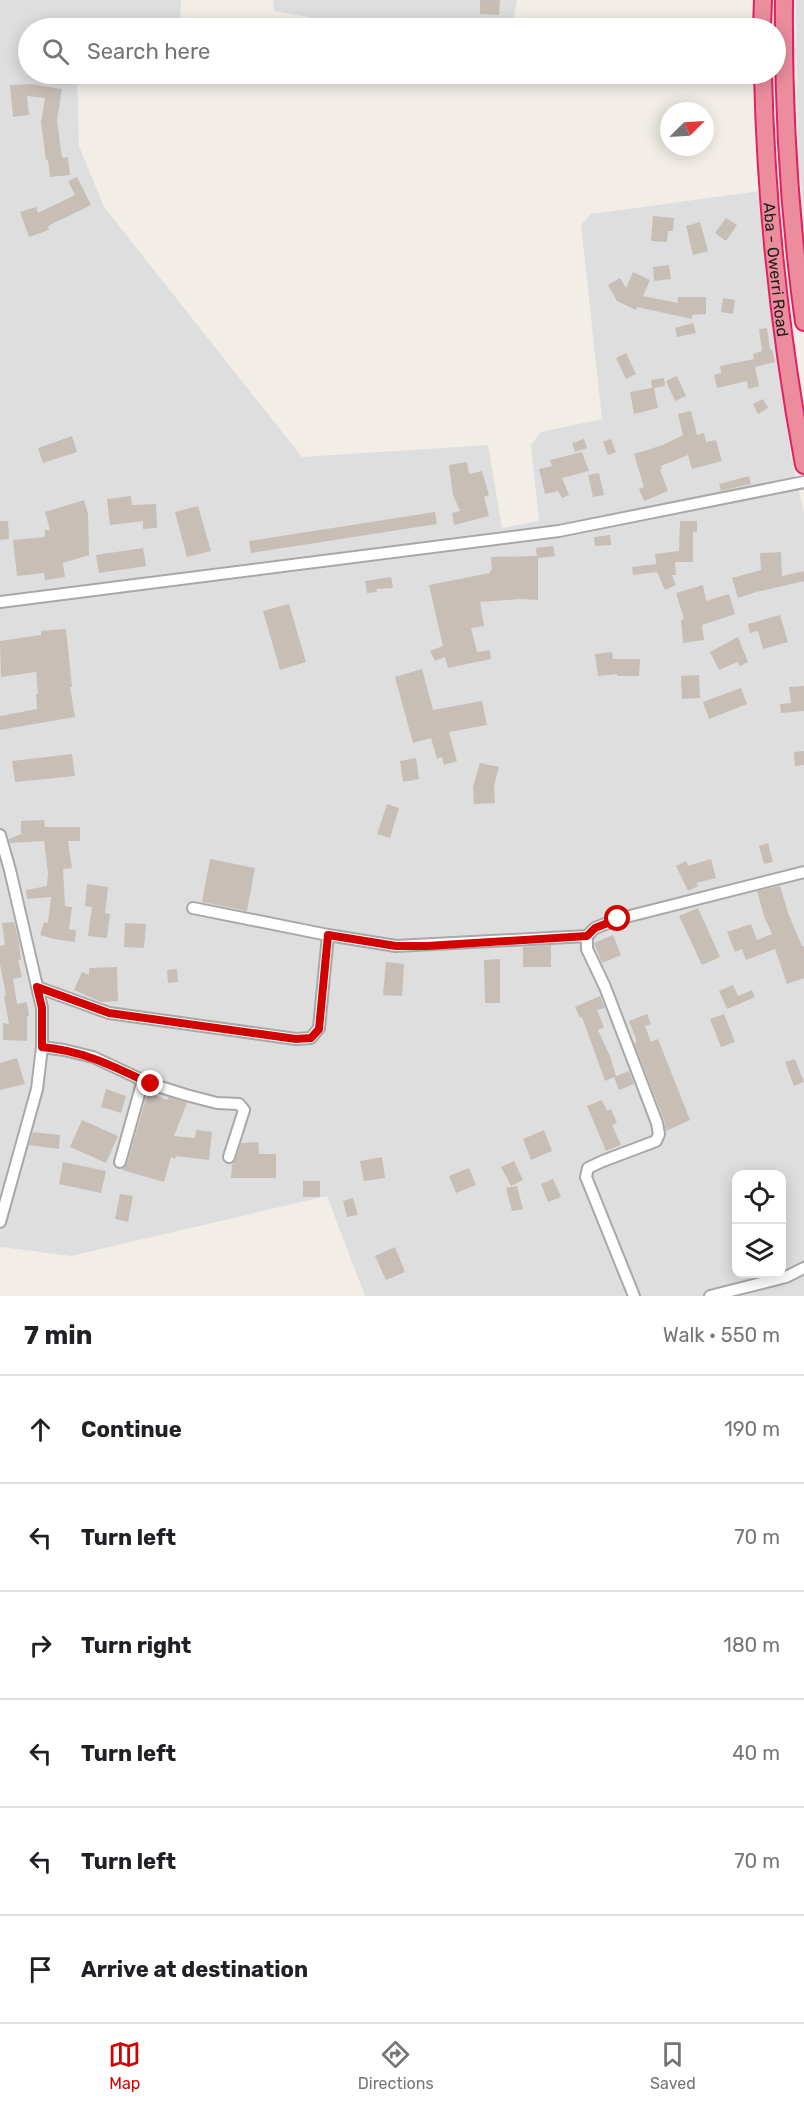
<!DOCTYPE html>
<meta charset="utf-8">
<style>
:root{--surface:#fff;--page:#f2f2f2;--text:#202124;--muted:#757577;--line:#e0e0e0;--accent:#d20200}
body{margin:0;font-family:Rubik,sans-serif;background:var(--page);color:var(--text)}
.controls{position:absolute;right:18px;bottom:18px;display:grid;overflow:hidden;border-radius:12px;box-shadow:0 3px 15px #0003}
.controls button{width:54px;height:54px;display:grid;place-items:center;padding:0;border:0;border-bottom:2px solid var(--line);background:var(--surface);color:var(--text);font:30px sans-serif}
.compass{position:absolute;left:660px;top:102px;width:54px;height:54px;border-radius:50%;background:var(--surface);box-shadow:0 3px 15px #0003;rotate:66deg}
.stop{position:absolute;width:18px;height:18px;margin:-14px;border:4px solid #d20200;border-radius:50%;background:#fff}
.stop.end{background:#d20200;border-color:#fff;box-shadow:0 2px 6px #0008}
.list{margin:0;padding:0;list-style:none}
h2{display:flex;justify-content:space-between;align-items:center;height:78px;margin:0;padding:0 24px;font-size:26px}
h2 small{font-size:20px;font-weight:400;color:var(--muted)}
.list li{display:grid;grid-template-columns:39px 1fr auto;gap:18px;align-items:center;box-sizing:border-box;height:108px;padding:0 24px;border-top:2px solid var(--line)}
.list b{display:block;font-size:22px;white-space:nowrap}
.list em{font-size:20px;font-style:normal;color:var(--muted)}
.icon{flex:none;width:33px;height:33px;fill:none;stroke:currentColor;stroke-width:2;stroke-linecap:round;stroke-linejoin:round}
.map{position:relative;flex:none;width:804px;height:1296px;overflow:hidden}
.search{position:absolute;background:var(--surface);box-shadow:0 3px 15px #0003;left:18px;right:18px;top:18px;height:66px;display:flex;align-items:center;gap:15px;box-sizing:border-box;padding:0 21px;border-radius:33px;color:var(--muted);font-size:22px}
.sheet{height:726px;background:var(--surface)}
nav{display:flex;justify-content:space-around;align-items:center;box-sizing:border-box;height:84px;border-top:2px solid var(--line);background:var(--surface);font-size:16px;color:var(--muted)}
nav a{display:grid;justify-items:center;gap:3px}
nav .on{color:var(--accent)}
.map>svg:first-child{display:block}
.residential{fill:#dfdede;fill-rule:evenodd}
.building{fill:#c7beb6}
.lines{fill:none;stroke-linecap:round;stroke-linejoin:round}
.minor-casing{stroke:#a8a8a8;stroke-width:14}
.highway-casing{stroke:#e32162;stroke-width:20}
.minor{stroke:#fff;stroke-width:10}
.highway{stroke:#eb8d9d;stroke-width:16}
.route{stroke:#d20200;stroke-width:8}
.labels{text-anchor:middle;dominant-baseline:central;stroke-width:6;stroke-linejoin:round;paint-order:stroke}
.street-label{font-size:16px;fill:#212121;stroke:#fff}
</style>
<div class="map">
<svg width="804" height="1296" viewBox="0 0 804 1296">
<rect width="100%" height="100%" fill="#f2eee7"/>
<!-- residential -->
<path class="residential" d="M0,0H181L180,23L89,19L87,28H28V74H77L79,146L104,207L302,457L488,445L502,528L539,521L531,445L541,432L602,419L581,225L591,214L760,191L790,452L804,513V1296H365L327,1196L71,1256L1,1247L0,1249ZM736,1174H782V1274H736Z
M273,0H517L512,28H371L274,11Z
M796,0H804V208L798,159Z"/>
<!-- building -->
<path class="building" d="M480,0H500L499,15L480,14Z
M30,84L62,89L57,120L62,158L68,157L70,175L50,177L48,160H46L41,122L45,98L27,96L29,115L13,117L10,85Z
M77,177L91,205L48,226L49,230L29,237L20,212L36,207L38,213L75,195L68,181Z
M653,216L674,218L673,231H668L667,242L651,241Z
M726,218L737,225L726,241L715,233Z
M700,222L708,251L693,255L686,226Z
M669,265L671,279L654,281L653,267Z
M633,272L650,280L643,296L678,303V297H706V314L692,315V319L637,307L636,310L617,301L608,285L620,278L626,288Z
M723,298L735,300L733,314L721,312Z
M693,323L696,333L677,337L675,328Z
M767,328L770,350L772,349L775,362L755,367L759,386L748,389L747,381L717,388L714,375L721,373L720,366L754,359L753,354L762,351L759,329Z
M626,353L636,374L626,379L616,358Z
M677,376L686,396L675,401L666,381Z
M664,378L665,386L654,388L658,408L634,414L630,392L652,388L651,380Z
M763,399L768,408L758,414L753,404Z
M691,411L697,435L704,433L706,442L716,440L722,461L692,469L688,455L661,466L662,469L660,470L668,491L644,501L639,489L644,487L634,454L663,445L683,435L678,414Z
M72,436L77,452L43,463L38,448Z
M584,439L587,448L575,452L572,443Z
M611,439L616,452L608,455L603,442Z
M582,452L589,471L562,478L569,495L562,498L558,491L545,494L539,469L552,466L550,460Z
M467,462L469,474L482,471L489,495L484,497L489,516L454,525L452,513L460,511L453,495L449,465Z
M599,473L604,495L593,497L588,475Z
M749,476L751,484L721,491L719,484Z
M131,496L132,505L156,504L157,528L143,529V521L110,525L107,499Z
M84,500L88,514L89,555L63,563L65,577L45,580L44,573L17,576L13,540L45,537V530H50L45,512Z
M198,506L211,551L187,557L175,512Z
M435,512L437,524L251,553L249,541Z
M0,521H8L9,539L0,540Z
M680,521H697V532H693V562H675L676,575H672L676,585L665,590L657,572L633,575L632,567L656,564L655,554L679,551Z
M610,535L611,545L595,546L594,537Z
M553,546L555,556L538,558V600L520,599L480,602L484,626L471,628L477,652L490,650L491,659L448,668L445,657L435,661L430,651L443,646L429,585L490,573V570H492L491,557L537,556L536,548Z
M143,548L146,566L99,573L96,555Z
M781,552L782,576L804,571V581L756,592L738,598L732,578L761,570L760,553Z
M391,577L393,588L376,589L377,592L367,593L365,581Z
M703,585L706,601L729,594L735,614L702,625L704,640L683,643L681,620L684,619L676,593Z
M289,604L306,662L280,670L263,611Z
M780,615L788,642L763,649L758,631L750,633L748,624Z
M66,629L72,687H70L75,717L0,730V716L37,709L36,694H38L36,672L1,677L0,641L41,635V631Z
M738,637L748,662L740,666L737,662L719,670L710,652Z
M612,652L613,659H640L639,676H617V674L598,676L595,654Z
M422,669L433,710L482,701L487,725L449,732L457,761L444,765L442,757L437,759L431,738L413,743L395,677Z
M699,675L700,698L682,699L681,676Z
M804,686V711L781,713L780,704L791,703L789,687Z
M741,688L747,704L709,719L703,702Z
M804,751V765L795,766L794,752Z
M72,754L75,776L15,782L12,761Z
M416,758L419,779L403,782L400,761Z
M480,763L499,767L494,786L495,803L474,804L473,787Z
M387,804L399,808L390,838L377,834Z
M44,820L45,827H80V841H68L72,868L63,869L65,906L72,907L69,929L76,930L75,942L54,939L40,935L44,922L48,923L51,897L27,899L26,890L47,886L48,873L44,841L10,843L9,839L21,834V821Z
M768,843L773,862L764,864L759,846Z
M210,859L255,868L247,911L202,902Z
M711,859L716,878L696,883L698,886L688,891L676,866L686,861L688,866Z
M87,884L108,887L105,913L110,914L107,938L88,936L92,907L85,906Z
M780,886L788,913L802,946H804V978L787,984L775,949L746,960L742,949L735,952L727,932L751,924L757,940L772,934L764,916L757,891Z
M698,908L720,957L702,965L679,916Z
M14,922L19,942L21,960H18L22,977L13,979L17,1004L27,1002L29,1016H27V1041L3,1040V1023L9,1024L4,996L6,995L0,964V946L5,945L2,923Z
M125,923L146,924L144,948L124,947Z
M613,935L621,955L602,963L594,943Z
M551,945V967H523V947Z
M500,959V1003H485L484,960Z
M386,962L404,964L402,996L383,995Z
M117,967L118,1001L101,1002L74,990L82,972L89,975V968Z
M177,969L178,982L168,983L167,970Z
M733,985L738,996L752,990L755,997L727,1009L719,991Z
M600,996L605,1008L597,1010L604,1027L598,1030L610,1056L616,1076L629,1071L634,1084L619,1090L614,1077L605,1081L582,1017L580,1018L575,1007Z
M647,1014L651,1024L645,1026L651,1042L658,1039L690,1120L666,1131L664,1120L634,1043L637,1042L629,1021Z
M724,1014L735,1042L721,1047L710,1019Z
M17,1058L25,1084L0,1090V1063Z
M795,1059L804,1082L794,1086L785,1062Z
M106,1089L126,1096L121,1113L101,1107Z
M148,1092L167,1100L168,1097L187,1103L174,1136L195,1138L196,1130L212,1132L209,1160L176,1156L175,1159L171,1157L164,1182L122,1170L127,1164Z
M602,1100L607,1111L611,1109L617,1123L612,1125L621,1145L606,1151L587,1106Z
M82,1120L118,1136L106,1163L70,1147Z
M544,1130L552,1151L531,1160L523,1139Z
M33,1132L60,1135L59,1149L29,1145Z
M258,1142L259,1154H276V1178H231L232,1164L236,1159L241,1143Z
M382,1157L385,1178L364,1181L360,1161Z
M514,1161L523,1180L511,1186L501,1167Z
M63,1162L106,1171L101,1193L59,1184Z
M469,1168L476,1185L456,1193L449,1176Z
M553,1179L561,1197L548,1202L541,1184Z
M303,1181H320V1197H303Z
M517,1186L523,1209L512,1211L506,1188Z
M120,1194L133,1196L128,1222L115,1219Z
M353,1198L358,1215L347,1217L343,1201Z
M395,1247L405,1272L386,1280L375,1256Z"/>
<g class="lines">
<!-- minor casing -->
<g class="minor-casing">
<path id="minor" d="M0,602L559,531L804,482
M0,835L10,870L42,1008V1047L37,1089L0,1222
M193,908L328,935L396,946L587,936
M37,987L109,1013L296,1039L311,1038L319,1028L328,935
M42,1047L64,1050L93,1057L151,1084L186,1095L217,1103L239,1104L244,1110L229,1157
M120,1162L143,1080
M634,1296L586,1177L588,1168L603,1161L656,1141L659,1134L657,1123L605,987L587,949V936L595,928L618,919L804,872
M710,1296L786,1277L804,1268"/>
</g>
<!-- highway casing -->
<g class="highway-casing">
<g id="highway">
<path d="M784,0C783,108 789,215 804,322"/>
<path d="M762,28L763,0"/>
<path id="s1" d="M763,74C766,205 780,336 804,465"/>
</g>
</g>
<!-- minor -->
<use href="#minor" class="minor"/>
<!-- highway -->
<use href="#highway" class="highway"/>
</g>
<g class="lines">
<!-- route -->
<path class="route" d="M151,1084C113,1066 84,1051 42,1047V1008L37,987L109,1013L296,1039L311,1038L319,1029L328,935L396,946H427L587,936L595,928L618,919"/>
</g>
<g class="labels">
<!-- street labels -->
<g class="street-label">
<text stroke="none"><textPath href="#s1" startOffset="196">Aba - Owerri Road</textPath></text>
</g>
</g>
</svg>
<div class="controls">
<button><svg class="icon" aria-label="locate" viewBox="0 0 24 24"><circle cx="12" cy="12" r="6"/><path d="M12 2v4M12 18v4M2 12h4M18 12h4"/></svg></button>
<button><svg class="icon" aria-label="layers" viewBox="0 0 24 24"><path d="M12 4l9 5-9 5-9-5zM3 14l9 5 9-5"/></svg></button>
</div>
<svg class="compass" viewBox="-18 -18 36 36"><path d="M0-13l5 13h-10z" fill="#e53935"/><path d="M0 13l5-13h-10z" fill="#757577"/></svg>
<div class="stop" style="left:618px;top:919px"></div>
<div class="stop end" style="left:151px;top:1084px"></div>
<div class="search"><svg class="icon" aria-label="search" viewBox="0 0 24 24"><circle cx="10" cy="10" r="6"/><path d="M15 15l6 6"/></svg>Search here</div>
</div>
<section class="sheet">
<h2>7 min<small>Walk · 550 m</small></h2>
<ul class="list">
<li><svg class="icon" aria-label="ahead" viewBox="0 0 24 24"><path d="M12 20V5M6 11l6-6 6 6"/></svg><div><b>Continue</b></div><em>190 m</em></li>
<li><svg class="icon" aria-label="left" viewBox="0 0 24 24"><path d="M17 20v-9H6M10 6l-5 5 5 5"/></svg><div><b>Turn left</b></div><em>70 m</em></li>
<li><svg class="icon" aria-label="right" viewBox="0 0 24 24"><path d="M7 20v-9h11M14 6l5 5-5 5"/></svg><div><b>Turn right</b></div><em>180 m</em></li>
<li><svg class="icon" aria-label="left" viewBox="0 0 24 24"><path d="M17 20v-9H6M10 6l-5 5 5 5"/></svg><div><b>Turn left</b></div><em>40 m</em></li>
<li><svg class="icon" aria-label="left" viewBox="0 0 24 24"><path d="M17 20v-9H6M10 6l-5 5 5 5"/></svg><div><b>Turn left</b></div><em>70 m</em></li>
<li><svg class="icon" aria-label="arrive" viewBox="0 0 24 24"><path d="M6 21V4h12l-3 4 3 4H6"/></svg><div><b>Arrive at destination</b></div></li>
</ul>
</section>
<nav>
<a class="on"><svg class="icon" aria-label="map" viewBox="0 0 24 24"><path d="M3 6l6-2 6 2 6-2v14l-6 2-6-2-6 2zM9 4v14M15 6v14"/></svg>Map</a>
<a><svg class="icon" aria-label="directions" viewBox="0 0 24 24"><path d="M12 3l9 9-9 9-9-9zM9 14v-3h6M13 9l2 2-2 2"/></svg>Directions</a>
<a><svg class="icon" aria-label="saved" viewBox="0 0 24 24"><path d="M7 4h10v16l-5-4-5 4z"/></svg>Saved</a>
</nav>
